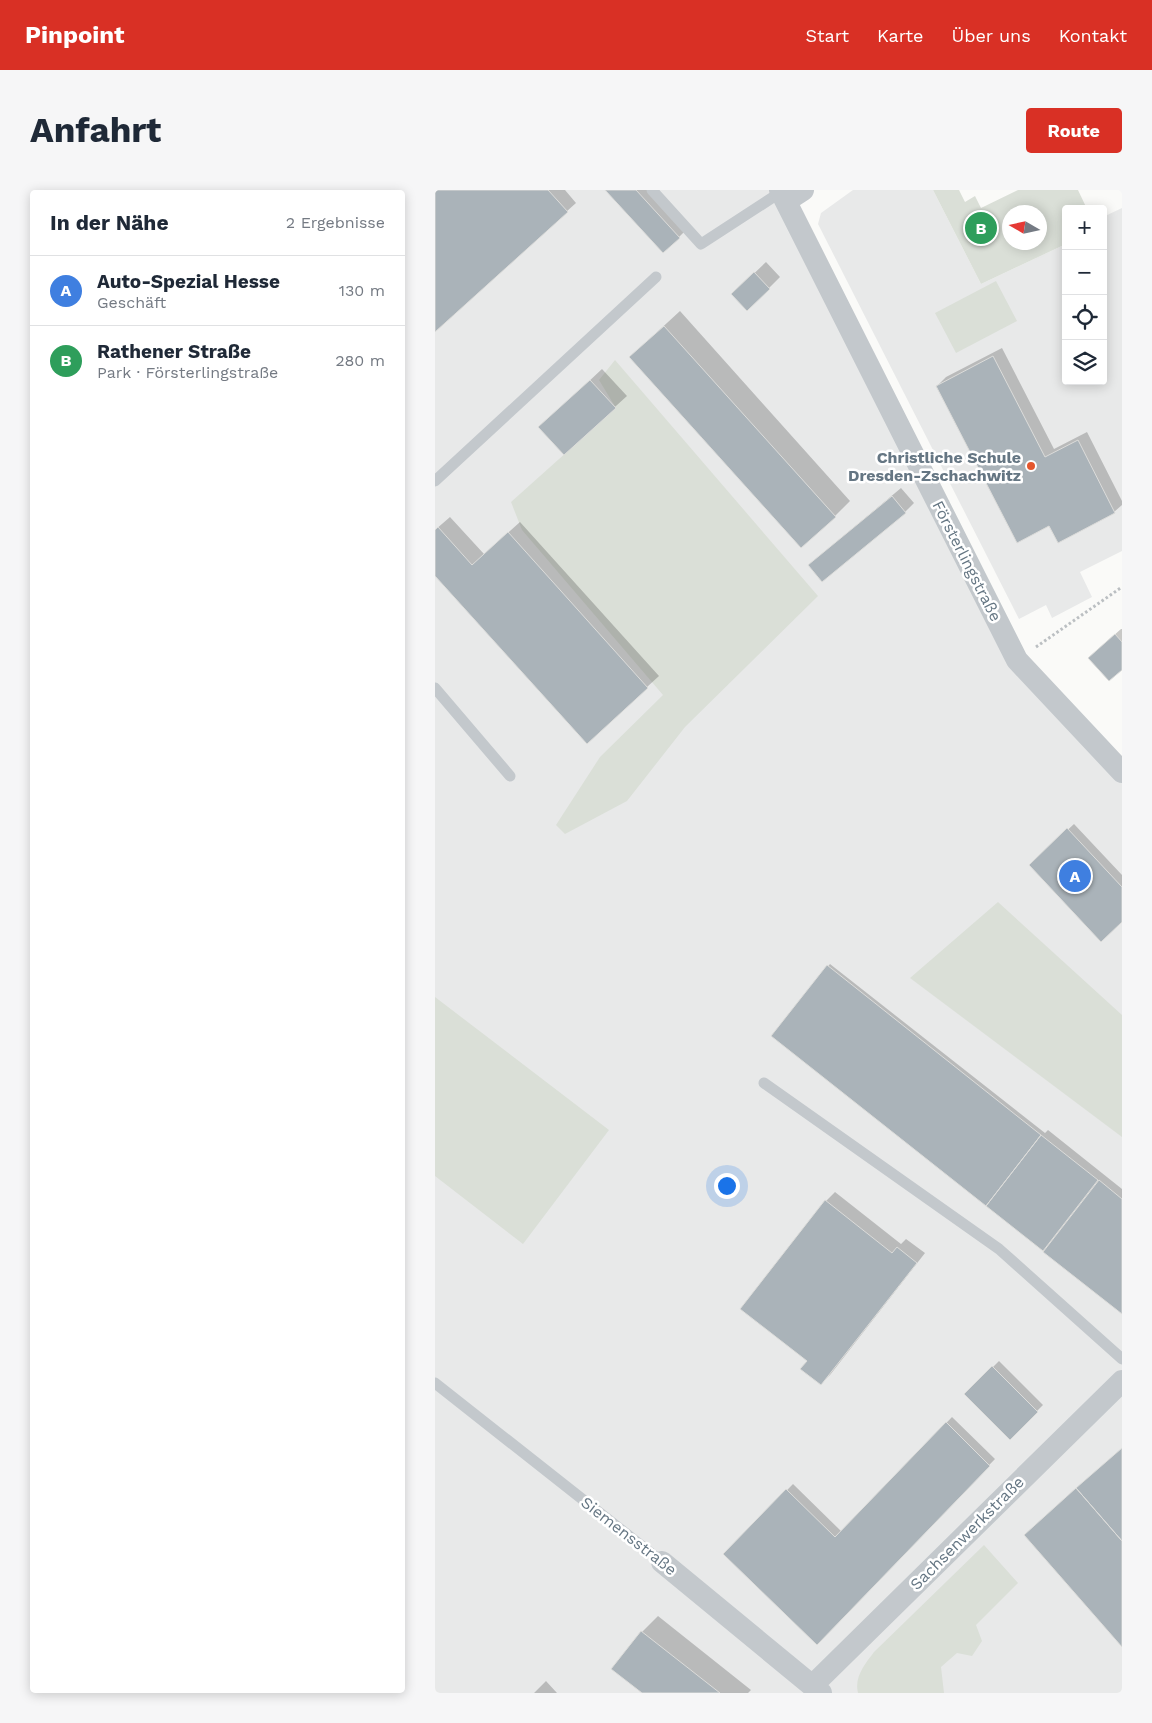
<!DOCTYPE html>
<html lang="de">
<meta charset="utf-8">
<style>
:root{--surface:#fff;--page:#f6f6f7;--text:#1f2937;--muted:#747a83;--line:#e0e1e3;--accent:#d93025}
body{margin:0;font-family:"Work Sans",sans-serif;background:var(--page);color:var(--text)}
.controls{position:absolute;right:15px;top:15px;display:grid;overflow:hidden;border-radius:5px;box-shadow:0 2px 12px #0003}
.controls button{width:45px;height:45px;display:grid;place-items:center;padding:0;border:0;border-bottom:1px solid var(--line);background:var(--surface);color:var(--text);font:25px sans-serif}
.compass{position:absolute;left:567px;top:15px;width:45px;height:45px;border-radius:50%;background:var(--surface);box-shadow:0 2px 12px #0003;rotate:279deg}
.you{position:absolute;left:291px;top:995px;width:18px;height:18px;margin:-12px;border:4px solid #fff;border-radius:50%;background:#1a73e8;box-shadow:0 0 0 8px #1a73e833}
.badge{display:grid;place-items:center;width:32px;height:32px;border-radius:50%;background:var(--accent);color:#fff;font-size:16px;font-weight:700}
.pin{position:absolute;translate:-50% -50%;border:2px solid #fff;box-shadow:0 1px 5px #0006}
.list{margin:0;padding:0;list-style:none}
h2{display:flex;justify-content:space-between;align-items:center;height:65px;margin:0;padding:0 20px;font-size:21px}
h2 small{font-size:16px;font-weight:400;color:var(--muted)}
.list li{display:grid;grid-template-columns:32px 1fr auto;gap:15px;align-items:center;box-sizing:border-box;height:70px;padding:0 20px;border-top:1px solid var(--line)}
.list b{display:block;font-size:19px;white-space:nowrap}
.list p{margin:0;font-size:16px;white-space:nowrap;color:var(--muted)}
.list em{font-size:16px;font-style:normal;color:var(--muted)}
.icon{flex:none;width:28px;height:28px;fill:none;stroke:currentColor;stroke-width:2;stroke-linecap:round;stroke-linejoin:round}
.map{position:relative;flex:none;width:687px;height:1503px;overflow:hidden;border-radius:5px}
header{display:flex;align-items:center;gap:30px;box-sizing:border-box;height:70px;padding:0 25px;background:var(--accent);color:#fff}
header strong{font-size:24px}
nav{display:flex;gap:28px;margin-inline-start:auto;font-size:18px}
.intro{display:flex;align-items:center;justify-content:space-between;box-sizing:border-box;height:120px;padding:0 30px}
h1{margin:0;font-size:35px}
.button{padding:12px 22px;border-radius:5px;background:var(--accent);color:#fff;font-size:18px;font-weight:700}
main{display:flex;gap:30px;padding:0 30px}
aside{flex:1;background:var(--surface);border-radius:5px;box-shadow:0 2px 12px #0003}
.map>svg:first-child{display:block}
.built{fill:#e8e9e9}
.green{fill:#dadfd7;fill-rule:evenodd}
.shadow{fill:#0003}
.building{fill:#aab3b9;stroke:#dcdcda}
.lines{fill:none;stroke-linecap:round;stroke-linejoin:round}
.path{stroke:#bbbfc2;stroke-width:3;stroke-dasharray:2.5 2.5;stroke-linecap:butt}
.lane{stroke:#c3c8cc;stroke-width:11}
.street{stroke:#c3c8cc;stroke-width:22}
.poi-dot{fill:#e4572e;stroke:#fff;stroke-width:2}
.labels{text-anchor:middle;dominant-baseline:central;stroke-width:5;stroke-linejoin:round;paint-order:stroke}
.poi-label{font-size:16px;font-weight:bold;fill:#657683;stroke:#fff;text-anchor:end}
.street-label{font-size:16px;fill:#657683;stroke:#fff}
</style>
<header>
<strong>Pinpoint</strong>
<nav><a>Start</a><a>Karte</a><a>Über uns</a><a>Kontakt</a></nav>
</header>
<div class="intro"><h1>Anfahrt</h1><a class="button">Route</a></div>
<main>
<aside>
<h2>In der Nähe<small>2 Ergebnisse</small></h2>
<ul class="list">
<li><span class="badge" style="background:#3f7fe0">A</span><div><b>Auto-Spezial Hesse</b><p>Geschäft</p></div><em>130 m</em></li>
<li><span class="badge" style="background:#2e9e5b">B</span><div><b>Rathener Straße</b><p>Park · Försterlingstraße</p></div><em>280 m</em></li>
</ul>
</aside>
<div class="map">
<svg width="687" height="1503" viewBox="0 0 687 1503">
<rect width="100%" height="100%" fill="#fafaf8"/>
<!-- built -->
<path class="built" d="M0,0H340L582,470L687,582V1503H0Z
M418,0H498L546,94L631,54V191H668V27L687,18V361L645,382L657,407L617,428L611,415L584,429L383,34L386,23Z"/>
<!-- green -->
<path class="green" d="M498,0H524L530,12L540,6L546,18L583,0H643L652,19H631V54L546,94ZM604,22V52H574V22Z
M561,91L582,131L521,163L500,123Z
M180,170L383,406L250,537L192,611L130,644L121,635L165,567L228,505L87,340L76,312L181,218L164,190Z
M563,712L687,825V947L475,788Z
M0,807L174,940L88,1054L0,986Z
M549,1355L583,1393L541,1435L547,1451L537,1466L522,1463L506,1477L509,1503H423C419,1487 430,1474 439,1462Z"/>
<!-- shadow -->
<path class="shadow" d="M0,0H130L141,13L0,140Z
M171,0H218L253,38L244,47Z
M331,72L345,87L334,98L309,93Z
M245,121L415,311L400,326L195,167Z
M567,158L619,259L652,242L687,311V315L679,322L502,196L511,187Z
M167,179L192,206L129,263L105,237Z
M466,298L479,313L470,322L374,375Z
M15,327L49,364L85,332L224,486L152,552L0,384V340Z
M686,439H687V478L660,462Z
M639,634L687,685V730L595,675Z
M395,774L610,943L613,940L687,999V1123L338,846Z
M400,1002L466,1054L471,1049L490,1063L395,1185L386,1193L373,1170L307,1118L391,1011Z
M564,1171L608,1215L575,1248L531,1204Z
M517,1227L560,1269L382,1453L290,1364L358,1294L407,1342Z
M223,1426L316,1500L313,1503H209L178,1479L207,1442Z
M111,1491L122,1503H99Z"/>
<!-- building -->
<path class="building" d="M0,0H113L133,22L0,142Z
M170,0H201L245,48L228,63Z
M319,82L335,99L312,121L296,104Z
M229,136L401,327L366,358L194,167Z
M558,166L610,267L643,250L680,323L623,353L614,336L582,353L501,196Z
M155,190L181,218L129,265L103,237Z
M457,306L471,323L387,392L373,375Z
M3,337L37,375L73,342L213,498L152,554L0,386V340Z
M680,444L687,452V480L674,491L653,468Z
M632,638L687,697V732L666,752L594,675Z
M392,775L606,945L551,1016L336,846Z
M606,945L663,990L608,1061L551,1016Z
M664,990L687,1009V1124L608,1062Z
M390,1010L457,1063L462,1057L482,1073L386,1195L365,1179L372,1171L305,1119Z
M557,1176L603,1222L575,1250L529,1204Z
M511,1232L555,1276L382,1455L288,1364L351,1299L400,1347Z
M687,1258V1351L641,1298Z
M641,1298L687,1351V1457L589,1345Z
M206,1441L285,1503H207L176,1479Z"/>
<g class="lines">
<!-- path -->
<path class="path" d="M601,457L687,397"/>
<!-- lane -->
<path class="lane" d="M217,0L266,54L346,2
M0,291L221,87
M0,498L75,586
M329,893L564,1059L687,1169
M0,1193L227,1372"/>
<!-- street -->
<path class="street" d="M345,0L582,470L687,582
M351,11L368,0
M227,1372L386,1503
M378,1495L687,1191"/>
</g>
<!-- markers -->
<circle class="poi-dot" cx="596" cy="276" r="5"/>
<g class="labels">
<!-- poi labels -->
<g class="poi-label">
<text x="586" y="267">Christliche Schule<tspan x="586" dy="18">Dresden-Zschachwitz</tspan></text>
</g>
<!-- street labels -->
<g class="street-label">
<text transform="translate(532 371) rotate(63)">Försterlingstraße</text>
<text transform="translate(532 1343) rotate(-45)">Sachsenwerkstraße</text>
<text transform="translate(194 1346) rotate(38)">Siemensstraße</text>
</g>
</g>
</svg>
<div class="controls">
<button>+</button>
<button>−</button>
<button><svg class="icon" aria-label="locate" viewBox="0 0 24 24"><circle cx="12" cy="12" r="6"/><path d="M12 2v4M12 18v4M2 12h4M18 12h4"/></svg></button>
<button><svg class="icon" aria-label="layers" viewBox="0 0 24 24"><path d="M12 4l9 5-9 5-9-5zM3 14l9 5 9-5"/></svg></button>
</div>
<svg class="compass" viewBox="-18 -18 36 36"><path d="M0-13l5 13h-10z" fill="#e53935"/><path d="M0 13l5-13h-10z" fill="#747a83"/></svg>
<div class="you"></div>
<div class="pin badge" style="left:640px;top:686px;background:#3f7fe0">A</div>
<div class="pin badge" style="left:546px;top:38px;background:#2e9e5b">B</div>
</div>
</main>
